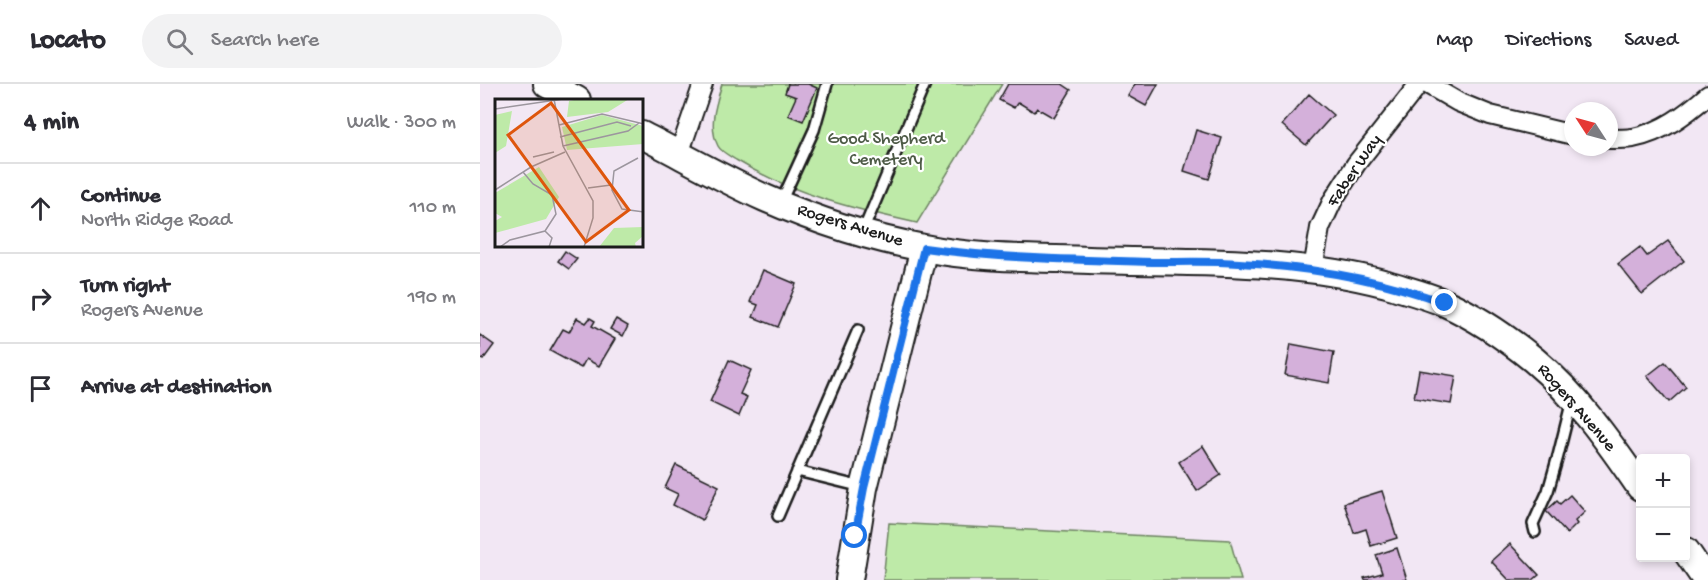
<!DOCTYPE html>
<meta charset="utf-8">
<style>
:root{--surface:#fff;--page:#f2f2f3;--text:#2b2b33;--muted:#7c7c81;--line:#e1e1e2}
body{margin:0;font-family:"Gochi Hand",sans-serif;background:var(--page);color:var(--text)}
.controls{position:absolute;right:18px;bottom:18px;display:grid;overflow:hidden;border-radius:6px;box-shadow:0 3px 9px #0003}
.controls button{width:54px;height:54px;display:grid;place-items:center;padding:0;border:0;border-bottom:2px solid var(--line);background:var(--surface);color:var(--text);font:30px sans-serif}
.compass{position:absolute;left:1084px;top:18px;width:54px;height:54px;border-radius:50%;background:var(--surface);box-shadow:0 3px 9px #0003;rotate:306deg}
.stop{position:absolute;width:18px;height:18px;margin:-14px;border:4px solid #1a73e8;border-radius:50%;background:#fff}
.stop.end{background:#1a73e8;border-color:#fff;box-shadow:0 2px 6px #0008}
.list{margin:0;padding:0;list-style:none}
h2{display:flex;justify-content:space-between;align-items:center;height:78px;margin:0;padding:0 24px;font-size:26px}
h2 small{font-size:20px;font-weight:400;color:var(--muted)}
.list li{display:grid;grid-template-columns:39px 1fr auto;gap:18px;align-items:center;box-sizing:border-box;height:90px;padding:0 24px;border-top:2px solid var(--line)}
.list b{display:block;font-size:22px;white-space:nowrap}
.list p{margin:0;font-size:20px;white-space:nowrap;color:var(--muted)}
.list em{font-size:20px;font-style:normal;color:var(--muted)}
.icon{flex:none;width:33px;height:33px;fill:none;stroke:currentColor;stroke-width:2;stroke-linecap:round;stroke-linejoin:round}
.map{position:relative;flex:none;width:1228px;height:496px;overflow:hidden}
header{display:flex;align-items:center;gap:36px;box-sizing:border-box;height:84px;padding:0 30px;background:var(--surface);border-bottom:2px solid var(--line)}
header strong{font-size:28px}
nav{display:flex;gap:33px;margin-inline-start:auto;font-size:21px}
.search{width:420px;height:54px;background:var(--page);display:flex;align-items:center;gap:15px;box-sizing:border-box;padding:0 21px;border-radius:33px;color:var(--muted);font-size:22px}
main{display:flex}
aside{flex:1;background:var(--surface)}
.map>svg:first-child{display:block}
.green{fill:#beeaa8;stroke:#6d8362;stroke-width:1.5}
.building{fill:#d4b0da;stroke:#1c1c1c;stroke-width:1.5}
.lines{fill:none;stroke-linecap:round;stroke-linejoin:round}
.lane-casing{stroke:#1c1c1c;stroke-width:14}
.street-casing{stroke:#1c1c1c;stroke-width:22}
.secondary-casing{stroke:#1c1c1c;stroke-width:30}
.lane{stroke:#fff;stroke-width:9}
.street{stroke:#fff;stroke-width:18}
.secondary{stroke:#fff;stroke-width:26}
.route{stroke:#1a73e8;stroke-width:8}
.labels{text-anchor:middle;dominant-baseline:central;stroke-width:4.5;stroke-linejoin:round;paint-order:stroke}
.park-label{font-size:18px;fill:#4d5a46;stroke:#fff}
.street-label{font-size:18px;fill:#1c1c1c;stroke:#fff}
.inset-road{fill:none;stroke:#9c969e;stroke-width:1.5}
.view{fill:#de560d;fill-opacity:0.15;stroke:#de560d;stroke-width:3}
.inset-edge{fill:none;stroke:#1c1c1c;stroke-width:3}
</style>
<header>
<strong>Locato</strong>
<div class="search"><svg class="icon" aria-label="search" viewBox="0 0 24 24"><circle cx="10" cy="10" r="6"/><path d="M15 15l6 6"/></svg>Search here</div>
<nav><a>Map</a><a>Directions</a><a>Saved</a></nav>
</header>
<main>
<aside>
<h2>4 min<small>Walk · 300 m</small></h2>
<ul class="list">
<li><svg class="icon" aria-label="ahead" viewBox="0 0 24 24"><path d="M12 20V5M6 11l6-6 6 6"/></svg><div><b>Continue</b><p>North Ridge Road</p></div><em>110 m</em></li>
<li><svg class="icon" aria-label="right" viewBox="0 0 24 24"><path d="M7 20v-9h11M14 6l5 5-5 5"/></svg><div><b>Turn right</b><p>Rogers Avenue</p></div><em>190 m</em></li>
<li><svg class="icon" aria-label="arrive" viewBox="0 0 24 24"><path d="M6 21V4h12l-3 4 3 4H6"/></svg><div><b>Arrive at destination</b></div></li>
</ul>
</aside>
<div class="map">
<svg width="1228" height="496" viewBox="0 0 1228 496">
<rect width="100%" height="100%" fill="#f2e7f4"/>
<filter id="ink" filterUnits="userSpaceOnUse"><feTurbulence type="fractalNoise" baseFrequency=".0167" numOctaves="2"/><feDisplacementMap in="SourceGraphic" scale="12" xChannelSelector="R" yChannelSelector="G"/><feConvolveMatrix kernelMatrix="1 2 1 2 8 2 1 2 1" color-interpolation-filters="sRGB"/></filter>
<g filter="url(#ink)">
<!-- green -->
<path class="green" d="M242,0H522L437,139C374,125 312,110 256,76C250,72 241,68 238,62C228,42 236,20 242,0Z
M409,439L750,456L761,496H403Z"/>
<!-- building -->
<path class="building" d="M308,0H328L337,4L323,37L308,31L316,13L305,9Z
M528,0H582L591,6L574,34L557,24L554,28L538,18L534,24L519,16Z
M655,0H678L666,22L648,12Z
M829,10L853,31L826,61L802,41Z
M716,46L742,54L729,95L704,87Z
M1188,157L1204,177L1162,210L1138,180L1160,163L1167,172Z
M85,167L97,175L89,185L78,177Z
M283,186L316,200L298,243L273,233L278,221L270,218Z
M97,234L106,239L110,234L115,237L112,242L135,255L119,282L106,275L101,284L70,267L83,245L89,248Z
M136,235L148,242L143,252L130,245Z
M0,251L14,261L3,276L0,274Z
M811,260L854,268L849,299L805,291Z
M249,276L271,286L260,310L267,313L259,332L230,318Z
M1185,278L1206,303L1189,318L1167,292Z
M939,286L976,292L971,320L934,314Z
M723,362L741,391L717,407L699,378Z
M196,381L239,402L222,436L193,421L198,410L185,404Z
M902,407L917,454L891,462L886,445L874,449L864,419Z
M1090,411L1105,428L1095,437L1097,440L1087,450L1066,427L1077,417L1080,420Z
M1030,460L1059,491L1053,496H1029L1011,477Z
M917,464L927,496H885L884,494L902,489L896,471Z"/>
<g class="lines">
<!-- lane casing -->
<g class="lane-casing">
<path id="lane" d="M301,118L334,46L347,0
M383,147L445,0
M317,387L382,403
M298,432L378,246
M1055,448L1053,440L1068,407L1078,372L1092,316"/>
</g>
<!-- street casing -->
<g class="street-casing">
<path id="street" d="M947,0L978,18L1010,31L1093,51
M1129,55C1137,55 1146,55 1153,54C1183,48 1206,30 1228,11
M199,70L223,0
M833,185L840,144L853,116L876,80L939,0"/>
</g>
<!-- secondary casing -->
<g class="secondary-casing">
<path id="secondary" d="M67,0L97,16
M162,51C203,72 243,95 285,114C335,136 390,154 444,164C498,175 555,174 609,176C709,179 810,174 907,200C926,206 946,211 965,219C996,233 1027,254 1054,276C1096,311 1129,358 1160,403
M1206,467L1226,496
M369,496L384,404L444,164"/>
</g>
<!-- lane -->
<use href="#lane" class="lane"/>
<!-- street -->
<use href="#street" class="street"/>
<!-- secondary -->
<use href="#secondary" class="secondary"/>
</g>
</g>
<g class="lines" filter="url(#ink)">
<!-- route -->
<path class="route" d="M375,452L384,404L444,164C521,175 599,176 677,178C704,178 732,177 759,179C830,183 898,194 965,219"/>
</g>
<g class="labels">
<!-- park labels -->
<g class="park-label">
<text x="406" y="55">Good Shepherd<tspan x="406" dy="21">Cemetery</tspan></text>
</g>
<!-- street labels -->
<g class="street-label">
<text transform="translate(875 87) rotate(-56)">Faber Way</text>
<text transform="translate(370 142) rotate(17)">Rogers Avenue</text>
<text transform="translate(1096 324) rotate(49)">Rogers Avenue</text>
</g>
</g>
<!-- overview -->
<g transform="translate(15 15)">
<rect width="148" height="148" fill="#f2e7f4"/>
<path d="M85,0H134L113,13L72,18L74,2ZM17,12L11,47L0,54V16ZM107,16L148,27V45L72,51L67,28ZM44,68L64,98L51,120L0,134V122L7,118L0,114V94ZM148,128V137L140,144L141,148H104L119,129Z" fill="#beeaa8"/>
<path class="inset-road" d="M59,0L68,47L98,102V119L89,148M0,10L68,0M64,26L107,15L149,25M65,38L122,23L136,27M68,47L133,32L144,24M38,58L59,53M143,59L119,72L117,91L127,110L149,113M93,89L116,86M0,91L36,68L70,53M50,132L57,139L54,148M5,148L15,141L50,132L61,115L57,96L38,85L28,73"/>
<path class="view" d="M56,4L134,111L91,143L13,36Z"/>
<rect width="148" height="148" class="inset-edge"/>
</g>
</svg>
<div class="controls">
<button>+</button>
<button>−</button>
</div>
<svg class="compass" viewBox="-18 -18 36 36"><path d="M0-13l5 13h-10z" fill="#e53935"/><path d="M0 13l5-13h-10z" fill="#7c7c81"/></svg>
<div class="stop" style="left:375px;top:452px"></div>
<div class="stop end" style="left:965px;top:219px"></div>
</div>
</main>
